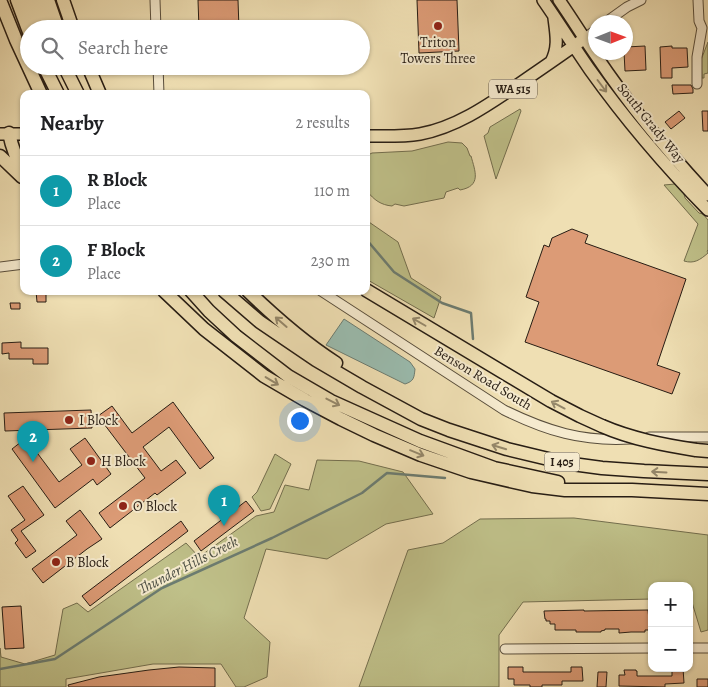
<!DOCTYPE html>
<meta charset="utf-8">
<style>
:root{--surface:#fff;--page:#f6f6f6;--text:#202124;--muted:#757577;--line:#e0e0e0;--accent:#8f2418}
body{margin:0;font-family:Alegreya,serif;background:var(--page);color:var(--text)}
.controls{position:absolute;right:15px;bottom:15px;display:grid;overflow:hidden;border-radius:10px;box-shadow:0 1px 4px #0004}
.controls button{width:45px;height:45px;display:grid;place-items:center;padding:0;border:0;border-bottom:1px solid var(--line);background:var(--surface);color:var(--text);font:25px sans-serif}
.compass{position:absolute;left:588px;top:15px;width:45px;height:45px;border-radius:50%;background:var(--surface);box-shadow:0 1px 4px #0004;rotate:89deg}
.you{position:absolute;left:299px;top:420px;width:18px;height:18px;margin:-12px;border:4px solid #fff;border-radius:50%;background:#1a73e8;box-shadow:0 0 0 8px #1a73e833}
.badge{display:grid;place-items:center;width:32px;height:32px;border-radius:50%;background:var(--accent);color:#fff;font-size:16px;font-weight:700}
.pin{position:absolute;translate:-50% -41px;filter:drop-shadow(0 1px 2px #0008)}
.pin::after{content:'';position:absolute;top:26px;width:18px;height:15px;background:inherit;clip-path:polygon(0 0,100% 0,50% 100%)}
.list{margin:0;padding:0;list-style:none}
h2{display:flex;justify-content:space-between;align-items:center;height:65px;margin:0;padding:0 20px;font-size:21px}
h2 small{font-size:16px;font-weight:400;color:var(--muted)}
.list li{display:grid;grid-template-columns:32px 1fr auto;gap:15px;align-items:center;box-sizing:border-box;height:70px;padding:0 20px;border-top:1px solid var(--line)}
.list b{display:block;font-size:19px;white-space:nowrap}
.list p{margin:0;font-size:16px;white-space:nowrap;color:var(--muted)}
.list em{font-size:16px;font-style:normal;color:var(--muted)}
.icon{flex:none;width:28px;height:28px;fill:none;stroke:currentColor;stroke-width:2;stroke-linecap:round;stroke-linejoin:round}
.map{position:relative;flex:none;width:708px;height:687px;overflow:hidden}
.search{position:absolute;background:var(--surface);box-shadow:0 1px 4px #0004;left:20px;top:20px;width:350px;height:55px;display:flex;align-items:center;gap:12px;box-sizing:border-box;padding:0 18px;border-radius:28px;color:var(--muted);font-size:19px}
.panel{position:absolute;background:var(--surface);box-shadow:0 1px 4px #0004;left:20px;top:90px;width:350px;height:205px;border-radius:10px}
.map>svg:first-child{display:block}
.green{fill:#bfc089;stroke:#736e4e}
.water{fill:#9abcaf;stroke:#6c7c71}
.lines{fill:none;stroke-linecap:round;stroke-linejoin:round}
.stream{stroke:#6c7c71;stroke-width:2.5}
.building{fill:#dc9b76;stroke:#271d14}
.minor-casing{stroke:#594e3c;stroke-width:11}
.major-casing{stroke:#271d14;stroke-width:14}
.highway-casing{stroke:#271d14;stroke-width:15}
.minor{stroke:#f5eace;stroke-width:9}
.major{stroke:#efdfb3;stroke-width:11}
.highway{stroke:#efdfb3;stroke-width:12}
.highway-bridge-casing{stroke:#271d14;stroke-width:15;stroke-linecap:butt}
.highway-bridge{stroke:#efdfb3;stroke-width:12}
.oneway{stroke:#95886b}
.poi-dot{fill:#8f2418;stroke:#f5eace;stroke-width:2}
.labels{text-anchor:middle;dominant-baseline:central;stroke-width:4;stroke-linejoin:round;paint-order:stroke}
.shield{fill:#f5eace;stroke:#655a4c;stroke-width:1}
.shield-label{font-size:12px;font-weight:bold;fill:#271d14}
.poi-label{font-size:14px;fill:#271d14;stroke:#f5eace;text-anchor:start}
.street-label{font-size:14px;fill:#271d14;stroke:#f5eace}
.water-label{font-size:15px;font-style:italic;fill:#4a4d42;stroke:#f5eace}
</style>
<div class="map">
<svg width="708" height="687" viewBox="0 0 708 687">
<rect width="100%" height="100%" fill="#efdfb3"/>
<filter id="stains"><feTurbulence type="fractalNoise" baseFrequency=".004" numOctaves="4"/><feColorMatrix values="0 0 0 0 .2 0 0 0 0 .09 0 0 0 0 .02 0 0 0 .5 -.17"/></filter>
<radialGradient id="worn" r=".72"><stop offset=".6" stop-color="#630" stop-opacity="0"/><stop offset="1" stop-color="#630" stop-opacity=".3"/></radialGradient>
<!-- green -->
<path class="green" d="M708,42V73L704,74V78H702L701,60Z
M520,109L521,111L496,179L484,136L488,133L490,127Z
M448,142L462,143L467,148L470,156H471C475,171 482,186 460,190L458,188L446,192L444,198L404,206L395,204L392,206C381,205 374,200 367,191L366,156L372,153L412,151Z
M675,184L684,194L685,198L699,213L703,214L708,220V250L707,251L708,253C700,260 694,264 684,261L698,224L664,185Z
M366,220L398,242L411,278L441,297L434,318L366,279Z
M275,454L291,464L270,509L261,511L252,497L257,492Z
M317,460L359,461L403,472L433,514L386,524L327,559L266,549L244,618L270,642L267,677L244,687H236L221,664H153L66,679V687H0V648L1,657L25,664L55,655L63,609L77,603L88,612L186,543L199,557L256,516L274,512L285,485L309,490Z
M574,518L708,535V630L701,632L691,599L689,598V586H652V599L523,602L499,635V687H359L408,550L443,543L480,519Z"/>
<!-- water -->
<path class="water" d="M344,319L410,362L415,369C414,378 414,381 405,384L326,345Z"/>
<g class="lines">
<!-- stream -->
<path class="stream" d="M366,239L394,272L442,303L471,313L473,339
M0,669L55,659L162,588L272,538L362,493L387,473L445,478"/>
</g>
<!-- building -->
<path class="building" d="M198,0H238L239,29H199Z
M417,0H457L459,51L419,53Z
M645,46L646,70L625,71L624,52H626V47Z
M672,46V48H687L688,67L672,68V78H661L660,47Z
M672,85H691L693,89V93L673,94Z
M679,111L685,118L671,129L665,122Z
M702,111H708V131H703Z
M572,229L588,235L585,243L686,279L657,365L680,373L672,394L525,342L539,302L526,297L544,245L549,247L552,238Z
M36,291H46V302H37Z
M10,303H20V309H11Z
M21,342V348H48V364H33V359H9V353L2,354V343Z
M173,402L214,458L200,469L169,427L143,447L161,471L176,460L186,473L157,495L155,493L110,528L99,513L145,478L98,416L112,406L132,433Z
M91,410L92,428L5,431L4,413Z
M26,438L59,482L82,465L70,449L85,438L111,474L97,485L93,479L55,508L12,449Z
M23,486L44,515L21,531L36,551L26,558L15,543L18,540L11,530L25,520L8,496Z
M246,501L254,511L201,551L194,541Z
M80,510L102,539L87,549L43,583L32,569L77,535L66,521Z
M181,521L188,531L90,606L82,596Z
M21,606L24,648L5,649L2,607Z
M584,610V611L648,610L649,620H650V628H649V630H645V632H631L619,633V629H605V630L601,631V632H576V630H555V624H550V621H546V619H545L544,611Z
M179,667L215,668V687H69L68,685L99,677L149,670Z
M508,667H523V672H571V667H582L583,681H562V685H542V687H530V685H514V679H508Z
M672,668H683L684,683L665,684V687L619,686V675H625L624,670H636V671H637V676H672Z
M598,672H607L606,687H597Z
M697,679H708V687H697Z"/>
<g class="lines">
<!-- minor casing -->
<g class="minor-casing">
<path id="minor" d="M155,0L156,29
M606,22L627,7L641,0
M585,38L596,30
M158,66L159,94
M697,84V57L702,28L699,21L698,0
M0,267L24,264
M321,291L504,410C547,431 582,442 631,439
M649,437H708
M689,648H708
M505,649L652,648"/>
</g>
<!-- major casing -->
<g class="major-casing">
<path id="major" d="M543,0C559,23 574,47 590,70C625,119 666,167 708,210
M559,0C572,19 584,38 597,57C630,106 668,152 708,195
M551,62C559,47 556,34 554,18
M0,134H24
M366,136C384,136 402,137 420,134C457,127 488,105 519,84C541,69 563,54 585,38"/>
</g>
<!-- highway casing -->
<g class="highway-casing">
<path id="highway" d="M0,0L16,40L41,94
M17,0L29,32
M28,0L38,29
M39,0L49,29
M48,0L58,29
M63,0L73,29
M44,66L58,94
M64,66L78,94
M88,66L100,94
M9,133C12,148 16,159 24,171
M0,156L22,177
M366,290L551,401L580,416L602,426
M164,291L204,329L264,376L305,400L341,419L374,435L421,455L471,472L532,486L565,490H632L708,494
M191,291L209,311L236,336L288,376L331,401L420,441L494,468L558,482
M224,291L260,322L316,360L362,387L421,419L449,430L507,449L565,463L602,468L644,471L708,474
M248,291C276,318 303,342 336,363
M696,450L708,451"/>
</g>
<!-- minor -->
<use href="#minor" class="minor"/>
<!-- major -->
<use href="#major" class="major"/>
<!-- highway -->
<use href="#highway" class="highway"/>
<!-- highway-bridge casing -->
<g class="highway-bridge-casing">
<path id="highway-bridge" d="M602,426C632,439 664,445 696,450"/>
</g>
<!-- highway-bridge -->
<use href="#highway-bridge" class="highway-bridge"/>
</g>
<!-- one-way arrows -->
<defs><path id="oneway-shaft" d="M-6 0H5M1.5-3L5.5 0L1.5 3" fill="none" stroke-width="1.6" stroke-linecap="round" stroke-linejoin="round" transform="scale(1.25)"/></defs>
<g class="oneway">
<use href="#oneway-shaft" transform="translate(602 86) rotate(53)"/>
<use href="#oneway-shaft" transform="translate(281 322) rotate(-139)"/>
<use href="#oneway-shaft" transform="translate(419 322) rotate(-150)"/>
<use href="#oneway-shaft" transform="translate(272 381) rotate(31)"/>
<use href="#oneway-shaft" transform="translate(333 402) rotate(27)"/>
<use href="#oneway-shaft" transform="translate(558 405) rotate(-152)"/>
<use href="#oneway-shaft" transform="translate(499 447) rotate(-163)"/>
<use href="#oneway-shaft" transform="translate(417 453) rotate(22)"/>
<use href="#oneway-shaft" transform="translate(659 472) rotate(-177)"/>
</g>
<!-- markers -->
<g class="poi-dot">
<circle cx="438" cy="26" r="5"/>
<circle cx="69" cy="420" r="5"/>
<circle cx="91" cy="461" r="5"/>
<circle cx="123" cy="506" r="5"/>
<circle cx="56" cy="562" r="5"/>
</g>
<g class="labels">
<!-- shield labels -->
<g class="shield">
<rect x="489" y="79.5" width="48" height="19" rx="4"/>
<rect x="544.5" y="452.5" width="35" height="19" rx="4"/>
</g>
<g class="shield-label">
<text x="513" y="89">WA 515</text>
<text x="562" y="462">I 405</text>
</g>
<!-- poi labels -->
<g class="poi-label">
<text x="438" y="42" text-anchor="middle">Triton<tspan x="438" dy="16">Towers Three</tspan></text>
<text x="79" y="420">I Block</text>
<text x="101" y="461">H Block</text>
<text x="133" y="506">O Block</text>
<text x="66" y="562">B Block</text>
</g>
<!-- street labels -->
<g class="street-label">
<text transform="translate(651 123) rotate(51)">South Grady Way</text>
<text transform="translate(483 378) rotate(31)">Benson Road South</text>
</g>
<!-- water labels -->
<g class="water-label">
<text transform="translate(188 565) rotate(-27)">Thunder Hills Creek</text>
</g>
</g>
<rect width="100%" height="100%" filter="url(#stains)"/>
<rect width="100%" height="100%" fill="url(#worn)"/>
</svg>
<div class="controls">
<button>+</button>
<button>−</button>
</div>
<svg class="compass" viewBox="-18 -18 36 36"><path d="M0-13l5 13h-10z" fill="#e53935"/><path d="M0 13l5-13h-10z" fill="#757577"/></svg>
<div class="you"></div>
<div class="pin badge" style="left:224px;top:526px;background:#0f9aa8">1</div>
<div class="pin badge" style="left:33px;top:462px;background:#0f9aa8">2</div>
<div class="search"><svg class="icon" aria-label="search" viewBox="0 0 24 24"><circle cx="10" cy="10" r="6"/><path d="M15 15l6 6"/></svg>Search here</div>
<section class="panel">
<h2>Nearby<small>2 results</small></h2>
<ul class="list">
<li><span class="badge" style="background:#0f9aa8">1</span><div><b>R Block</b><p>Place</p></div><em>110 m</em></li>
<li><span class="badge" style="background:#0f9aa8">2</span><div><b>F Block</b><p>Place</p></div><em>230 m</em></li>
</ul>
</section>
</div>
